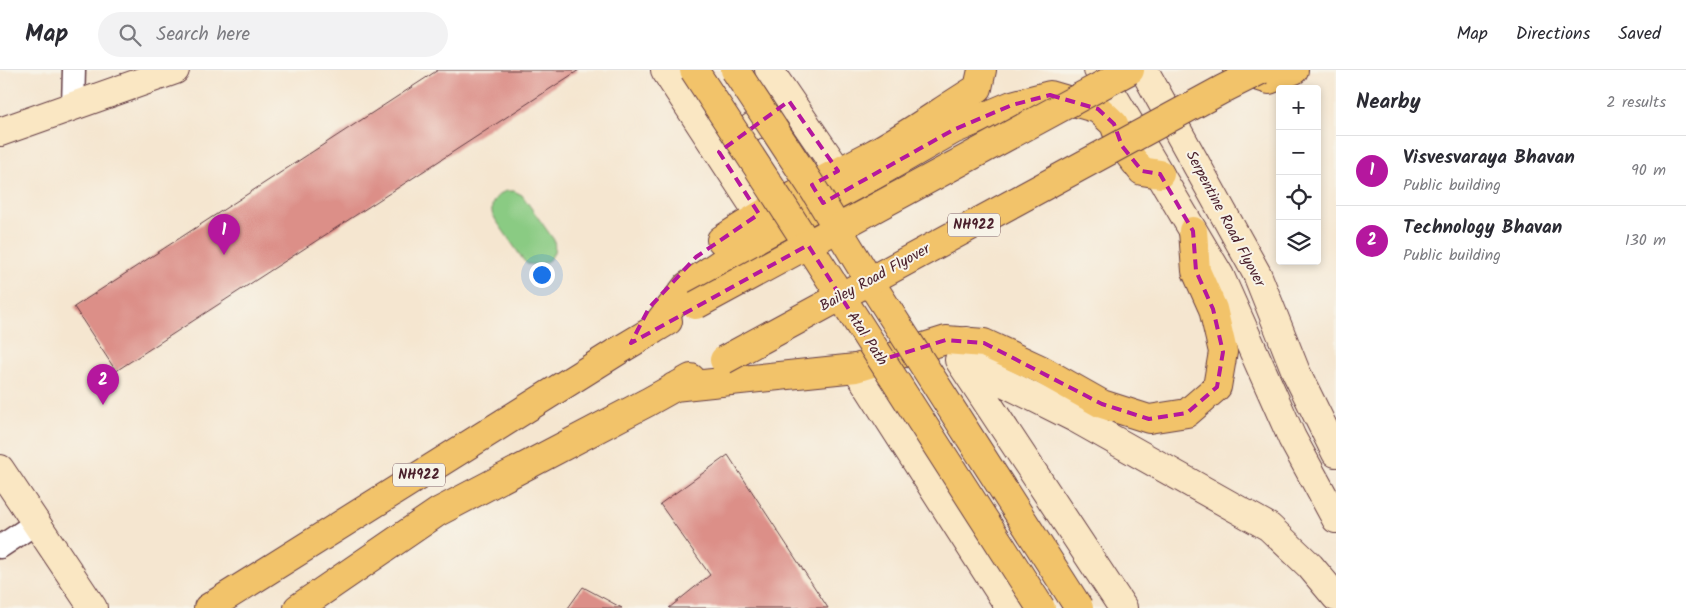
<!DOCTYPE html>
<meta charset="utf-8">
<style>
:root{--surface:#fff;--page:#f2f2f3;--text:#2b2b33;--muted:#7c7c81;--line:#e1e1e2;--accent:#b5179e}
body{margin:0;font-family:Kalam,sans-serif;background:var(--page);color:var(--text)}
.controls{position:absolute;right:15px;top:15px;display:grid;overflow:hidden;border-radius:5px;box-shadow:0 2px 8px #0003}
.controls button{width:45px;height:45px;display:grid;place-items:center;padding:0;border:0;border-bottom:1px solid var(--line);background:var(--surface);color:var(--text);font:25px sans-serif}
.you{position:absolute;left:541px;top:204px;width:18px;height:18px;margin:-12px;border:4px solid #fff;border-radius:50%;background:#1a73e8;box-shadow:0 0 0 8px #1a73e833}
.badge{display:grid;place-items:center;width:32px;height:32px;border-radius:50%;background:var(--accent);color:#fff;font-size:16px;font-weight:700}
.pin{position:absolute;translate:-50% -41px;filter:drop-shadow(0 1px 2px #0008)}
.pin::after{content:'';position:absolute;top:26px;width:18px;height:15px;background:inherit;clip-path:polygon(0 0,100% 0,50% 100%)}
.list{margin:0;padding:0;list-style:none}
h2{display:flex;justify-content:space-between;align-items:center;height:65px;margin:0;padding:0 20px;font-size:21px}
h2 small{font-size:16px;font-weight:400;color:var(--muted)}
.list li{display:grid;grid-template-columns:32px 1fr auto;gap:15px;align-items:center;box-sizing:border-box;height:70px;padding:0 20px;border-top:1px solid var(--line)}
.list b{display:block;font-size:19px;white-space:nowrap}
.list p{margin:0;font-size:16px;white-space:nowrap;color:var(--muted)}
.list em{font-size:16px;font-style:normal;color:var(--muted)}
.icon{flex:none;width:28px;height:28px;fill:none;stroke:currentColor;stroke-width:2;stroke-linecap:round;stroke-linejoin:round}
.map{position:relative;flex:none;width:1336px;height:538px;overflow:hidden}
header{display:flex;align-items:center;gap:30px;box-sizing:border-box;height:70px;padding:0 25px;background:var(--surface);border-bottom:1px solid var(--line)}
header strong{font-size:24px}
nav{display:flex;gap:28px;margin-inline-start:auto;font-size:18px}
.search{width:350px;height:45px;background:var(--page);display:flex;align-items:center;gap:12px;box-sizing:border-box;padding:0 18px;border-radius:28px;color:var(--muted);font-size:19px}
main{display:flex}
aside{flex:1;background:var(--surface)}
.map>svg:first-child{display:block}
.green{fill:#8acb83;stroke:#6a7557}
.building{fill:#dc8f88}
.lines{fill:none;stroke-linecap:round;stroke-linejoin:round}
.street-casing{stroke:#643d44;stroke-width:25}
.secondary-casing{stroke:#643d44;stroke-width:30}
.highway-casing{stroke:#643d44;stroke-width:30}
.street{stroke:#fff;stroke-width:22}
.secondary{stroke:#fae7c3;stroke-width:28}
.highway{stroke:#f2c36a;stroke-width:28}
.primary-bridge-casing{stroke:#643d44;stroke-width:30;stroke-linecap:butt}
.highway-bridge-casing{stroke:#643d44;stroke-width:30;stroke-linecap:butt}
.primary-bridge{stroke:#f2c36a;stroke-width:28}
.highway-bridge{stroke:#f2c36a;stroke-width:28}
.marked{fill:none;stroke:#b5179e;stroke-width:4;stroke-dasharray:10 6;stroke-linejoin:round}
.labels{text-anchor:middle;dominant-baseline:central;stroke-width:4;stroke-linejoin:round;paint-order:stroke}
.shield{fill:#f7f3e8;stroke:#7e5f64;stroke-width:1}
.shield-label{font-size:14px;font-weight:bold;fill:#4a1f2b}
.street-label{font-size:15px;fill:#4a1f2b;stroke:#f7f3e8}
</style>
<header>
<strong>Map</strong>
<div class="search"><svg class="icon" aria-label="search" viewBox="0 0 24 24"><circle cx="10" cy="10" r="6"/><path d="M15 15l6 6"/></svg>Search here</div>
<nav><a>Map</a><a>Directions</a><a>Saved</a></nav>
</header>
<main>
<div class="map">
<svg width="1336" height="538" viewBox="0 0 1336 538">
<rect width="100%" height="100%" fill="#f7f3e8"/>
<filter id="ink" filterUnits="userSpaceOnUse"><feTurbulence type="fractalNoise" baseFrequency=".02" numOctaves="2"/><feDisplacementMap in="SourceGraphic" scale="10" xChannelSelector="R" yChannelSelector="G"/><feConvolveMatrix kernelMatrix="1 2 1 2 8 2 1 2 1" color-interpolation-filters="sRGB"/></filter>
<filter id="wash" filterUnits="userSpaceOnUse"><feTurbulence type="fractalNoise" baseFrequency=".0096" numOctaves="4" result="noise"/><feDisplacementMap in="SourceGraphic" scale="20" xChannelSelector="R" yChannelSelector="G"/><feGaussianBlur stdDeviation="1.12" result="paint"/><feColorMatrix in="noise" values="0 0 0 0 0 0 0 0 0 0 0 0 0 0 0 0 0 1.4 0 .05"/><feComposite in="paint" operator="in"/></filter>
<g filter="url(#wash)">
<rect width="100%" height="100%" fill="#f5e6d0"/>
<!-- green -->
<path class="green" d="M506,121H514L522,125L554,170C558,189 544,197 527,194L524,191L493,146C489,135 495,125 506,121Z"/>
<g id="blocks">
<!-- building -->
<path class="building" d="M438,0H579L116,301L74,237Z
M728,385L828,538H669L710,505L660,434Z
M583,517L622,538H568Z"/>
</g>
</g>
<g filter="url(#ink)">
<use href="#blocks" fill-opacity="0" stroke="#643d44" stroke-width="1"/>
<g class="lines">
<!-- street casing -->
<g class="street-casing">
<path id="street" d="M73,35L74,0
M0,477L36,453"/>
</g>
<!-- secondary casing -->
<g class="secondary-casing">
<path id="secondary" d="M665,0L759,144
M769,0L838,101
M1098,0L1220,206L1292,368L1336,449
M1144,0L1257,204L1296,302L1336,383
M0,62L175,0
M719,81L786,33
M966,271L995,308L1075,348L1269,457L1310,496L1336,527
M959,290L1123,538
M856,298L1010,538
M0,399L93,538"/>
</g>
<!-- highway casing -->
<g class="highway-casing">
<path id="highway" d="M1237,0L1269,10L1294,0
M721,170C769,138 819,112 871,85C908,65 942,40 978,18L982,0
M653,260L687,216L758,168L871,107L953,60L1012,35L1050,25L1098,39L1114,54L1122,76L1142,101L1160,104
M674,317L856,298L946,270L984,273L1040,299L1102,334L1149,349L1187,343L1217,317L1223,282L1213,239L1196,201L1193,161
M208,538L618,281L668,251
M298,538L438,442L648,332L691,308"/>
</g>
<!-- street -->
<use href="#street" class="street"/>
<!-- secondary -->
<use href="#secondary" class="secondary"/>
<!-- highway -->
<use href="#highway" class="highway"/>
<!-- primary-bridge casing -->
<g class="primary-bridge-casing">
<path id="primary-bridge" d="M694,0L783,136L1041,538
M735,0L814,120L874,218L1079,538"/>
</g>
<!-- highway-bridge casing -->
<g class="highway-bridge-casing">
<path id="highway-bridge" d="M696,235L1130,0
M724,290L1223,19L1261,0"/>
</g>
<!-- primary-bridge -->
<use href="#primary-bridge" class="primary-bridge"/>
<!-- highway-bridge -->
<use href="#highway-bridge" class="highway-bridge"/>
</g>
</g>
<!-- marked area -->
<path class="marked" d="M1050,25L1098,39L1114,54L1122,76L1142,101L1160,104L1193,161L1196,201L1213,239L1223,282L1217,317L1187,343L1149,349L1102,334L984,273L946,270L881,290L808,175L631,273L649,238L696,187L759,144L719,82L789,31L838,101L812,115L823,133L953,60L1012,35Z"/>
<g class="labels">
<!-- shield labels -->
<g class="shield">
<rect x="948" y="143.5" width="52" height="23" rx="4"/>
<rect x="393" y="393.5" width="52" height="23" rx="4"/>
</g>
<g class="shield-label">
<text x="974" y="155">NH922</text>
<text x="419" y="405">NH922</text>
</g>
<!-- street labels -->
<g class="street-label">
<text transform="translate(1225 149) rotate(62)">Serpentine Road Flyover</text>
<text transform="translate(875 208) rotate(-29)">Bailey Road Flyover</text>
<text transform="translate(867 269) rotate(57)">Atal Path</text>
</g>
</g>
</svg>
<div class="controls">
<button>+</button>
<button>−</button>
<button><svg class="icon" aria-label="locate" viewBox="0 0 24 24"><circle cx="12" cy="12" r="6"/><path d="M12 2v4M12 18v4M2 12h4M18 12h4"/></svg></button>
<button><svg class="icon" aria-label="layers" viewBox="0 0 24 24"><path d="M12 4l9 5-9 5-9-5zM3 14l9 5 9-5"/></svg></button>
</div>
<div class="you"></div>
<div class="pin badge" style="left:224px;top:185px">1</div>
<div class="pin badge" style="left:103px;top:335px">2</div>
</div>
<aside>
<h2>Nearby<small>2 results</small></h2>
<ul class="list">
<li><span class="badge">1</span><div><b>Visvesvaraya Bhavan</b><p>Public building</p></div><em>90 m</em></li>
<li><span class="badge">2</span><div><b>Technology Bhavan</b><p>Public building</p></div><em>130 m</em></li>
</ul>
</aside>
</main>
